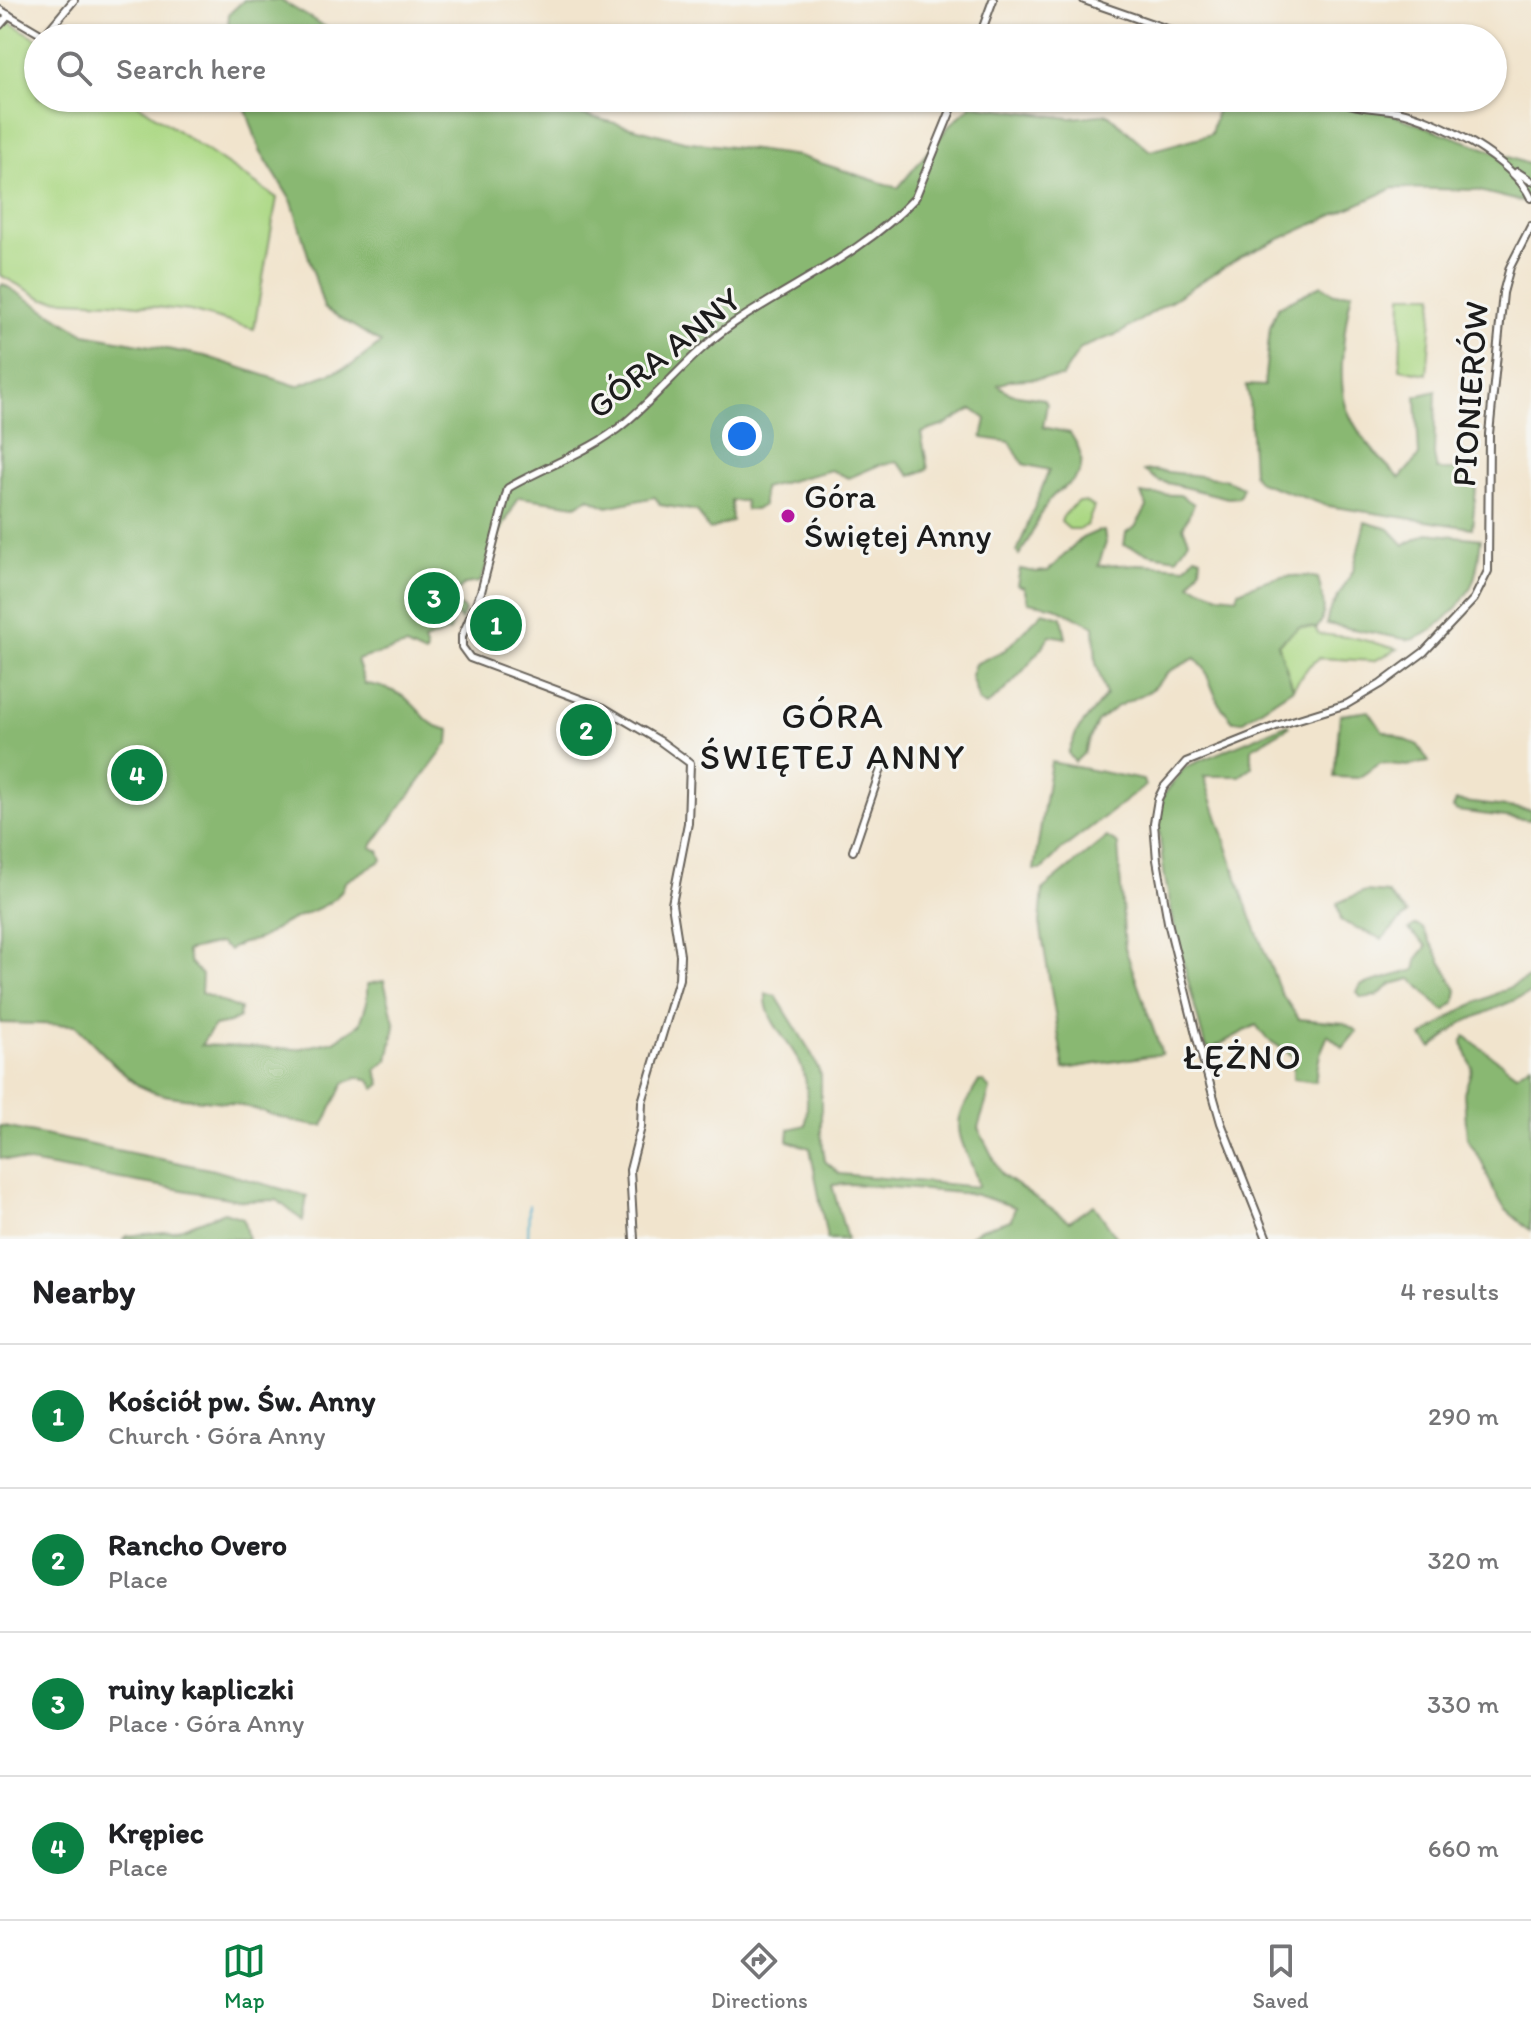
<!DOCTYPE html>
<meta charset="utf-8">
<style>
:root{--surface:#fff;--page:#f2f2f2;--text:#202124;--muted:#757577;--line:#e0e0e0;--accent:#0b8043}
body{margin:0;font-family:Itim,sans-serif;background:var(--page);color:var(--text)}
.you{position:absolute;left:742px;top:436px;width:28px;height:28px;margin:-20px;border:6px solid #fff;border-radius:50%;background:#1a73e8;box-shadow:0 0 0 12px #1a73e833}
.badge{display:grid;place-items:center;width:52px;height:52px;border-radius:50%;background:var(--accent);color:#fff;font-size:26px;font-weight:700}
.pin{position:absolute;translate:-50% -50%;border:4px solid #fff;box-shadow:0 2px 8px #0006}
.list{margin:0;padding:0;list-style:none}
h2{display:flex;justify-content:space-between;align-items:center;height:104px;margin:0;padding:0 32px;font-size:34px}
h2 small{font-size:26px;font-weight:400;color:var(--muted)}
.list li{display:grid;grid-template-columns:52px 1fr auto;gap:24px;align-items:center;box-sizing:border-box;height:144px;padding:0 32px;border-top:2px solid var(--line)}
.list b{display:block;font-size:30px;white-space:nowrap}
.list p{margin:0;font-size:26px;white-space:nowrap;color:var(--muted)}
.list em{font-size:26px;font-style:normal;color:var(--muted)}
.icon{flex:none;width:44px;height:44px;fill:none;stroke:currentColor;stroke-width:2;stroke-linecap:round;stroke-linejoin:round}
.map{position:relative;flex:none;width:1531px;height:1239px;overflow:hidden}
.search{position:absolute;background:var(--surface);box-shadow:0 2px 6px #0004;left:24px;right:24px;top:24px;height:88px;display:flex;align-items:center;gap:20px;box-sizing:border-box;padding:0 28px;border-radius:44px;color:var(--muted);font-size:30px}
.sheet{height:680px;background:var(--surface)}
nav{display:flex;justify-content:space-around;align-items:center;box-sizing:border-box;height:112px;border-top:2px solid var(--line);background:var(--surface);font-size:22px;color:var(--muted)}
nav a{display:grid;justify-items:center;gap:4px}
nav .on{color:var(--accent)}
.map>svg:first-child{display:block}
.green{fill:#acd884;stroke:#647a50;stroke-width:2}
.forest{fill:#89b872;stroke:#526a47;stroke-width:2}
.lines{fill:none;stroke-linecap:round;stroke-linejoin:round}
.stream{stroke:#4daecc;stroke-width:2}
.minor-casing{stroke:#67625a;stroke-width:10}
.minor{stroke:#fff;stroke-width:6}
.poi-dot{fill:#b5179e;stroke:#f6f6f2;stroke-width:3}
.labels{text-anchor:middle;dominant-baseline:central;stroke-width:6;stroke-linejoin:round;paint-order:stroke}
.street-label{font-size:34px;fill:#1c1c1c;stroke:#f6f6f2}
.poi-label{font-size:34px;fill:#1c1c1c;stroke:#f6f6f2;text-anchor:start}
.neighbourhood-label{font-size:36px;letter-spacing:2px;fill:#1c1c1c;stroke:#f6f6f2}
</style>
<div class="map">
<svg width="1531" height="1239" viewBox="0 0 1531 1239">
<rect width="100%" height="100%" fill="#f6f6f2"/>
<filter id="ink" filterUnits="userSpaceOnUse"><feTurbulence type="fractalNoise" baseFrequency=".0125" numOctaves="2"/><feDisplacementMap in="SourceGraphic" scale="16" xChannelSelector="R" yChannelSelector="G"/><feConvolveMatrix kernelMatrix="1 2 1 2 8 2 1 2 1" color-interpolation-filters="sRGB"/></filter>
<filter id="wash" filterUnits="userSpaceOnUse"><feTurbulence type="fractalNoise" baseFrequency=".006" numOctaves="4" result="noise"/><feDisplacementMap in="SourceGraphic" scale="32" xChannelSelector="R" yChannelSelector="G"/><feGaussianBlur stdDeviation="1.8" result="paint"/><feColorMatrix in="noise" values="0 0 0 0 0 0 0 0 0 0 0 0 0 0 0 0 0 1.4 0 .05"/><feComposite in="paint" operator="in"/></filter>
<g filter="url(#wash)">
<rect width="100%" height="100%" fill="#f1e4cd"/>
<!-- green -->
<path class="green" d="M0,17L38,39V98H129L277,198L254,329L190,311L112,302L44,299L0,275Z
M1402,295H1434L1427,374L1400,369Z
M1077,502H1085L1094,507L1087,525L1080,529H1069L1061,522L1063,516Z
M1299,627L1315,628L1319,634L1356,638L1398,649L1374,661L1319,658L1309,666L1293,688L1278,644Z"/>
<!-- forest -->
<path class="forest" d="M244,0H280L344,38H227L229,14Z
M242,98H519L684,141L799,156L898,188L949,126L972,105L1070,118L1108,114L1150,151L1211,134L1220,98H1346L1531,165V204L1475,190L1394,188L1240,257L1120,333L1081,348L1062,377L1011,380L998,385L1011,394L1044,399L1047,404L1043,427L1070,433C1081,449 1089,470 1069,484C1060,491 1052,494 1046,505C1036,521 1031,540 1019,555L1017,552L1049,470L1023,464L1010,442L982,438L986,419L972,409L945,425L921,433L928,469L911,476L897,462L879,465L849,478L831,470L763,488V505L755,510H746L745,501H731L732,521L709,530L697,511L660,505L655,497L607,507L589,498L576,505L519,497L500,532L480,582L465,584L456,593L457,603L465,611L461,620L455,613L450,631L424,641L427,651L425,655L406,646L357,660L365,684C379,685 397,691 408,700C427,716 423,724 450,730L449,742L371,847L379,851L382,860L345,882C340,905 309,911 291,920C279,925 269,935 258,939C246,943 239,942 229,950L220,943L186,951L190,963L202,975L201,993L240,1009L239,1018L229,1023L214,1026L201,1045L297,1049L334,1041L360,1024L367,1002V984L384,981L395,1026L388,1060L376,1070L381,1084L375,1089L370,1080L358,1077L344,1083L323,1126C296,1126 263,1109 234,1104C205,1098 170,1101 143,1088C128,1082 89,1038 75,1025L0,1023V287L3,284L85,334L205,356L297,386L352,365L381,343L324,308L292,202L260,150Z
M1322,285L1334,294L1352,292C1345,322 1336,380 1347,409C1358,436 1379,459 1400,478L1419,456L1416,396L1436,391L1434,455L1437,470H1464L1476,489L1472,528L1328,506L1259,482L1253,474L1249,397L1246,385L1264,386L1270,327L1278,307Z
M1152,470L1224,479L1243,487L1239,497L1228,498L1159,481L1144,471Z
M1141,494L1180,495L1194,504L1183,527L1189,540L1177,558L1151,554L1124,545L1126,533L1135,527L1147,507Z
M1365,522L1389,529L1404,545L1428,533L1481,539C1479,552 1478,569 1473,582C1465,603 1432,636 1410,640L1326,624L1329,612L1353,571Z
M1098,531H1104L1106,543L1098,566L1139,564L1186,567L1195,556L1201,558L1200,568L1190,584L1219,595L1237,597L1239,591C1265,579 1289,572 1318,578C1322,595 1329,614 1317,628L1299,627L1278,644L1293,688L1243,721H1233L1219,704L1204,668L1195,658L1170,671L1150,691L1116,707L1097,722L1084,753L1075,762L1068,753L1077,731L1106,695L1096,663L1094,626L1055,607L1028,602L1024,587L1017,585L1020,569L1036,572L1048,571L1082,538Z
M1043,612L1062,617L1066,638L1050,635C1033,661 1011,687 986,706L979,702L971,675L975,664L1005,650Z
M1369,711L1382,730L1418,745L1429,762L1407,766L1381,763L1358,778L1334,777L1340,715Z
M1288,724L1289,727L1252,748V767L1240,776H1204L1245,902L1281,993L1299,1019L1344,1023L1357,1031L1343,1048L1328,1035L1320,1054L1315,1082L1293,1079V1056L1266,1038L1256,1025L1211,1049L1205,1046L1176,934L1164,873L1158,821L1163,796L1185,767Z
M1051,762L1143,780L1145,786L1061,850L1041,870H1034Z
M1456,801L1531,810V820L1457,811L1453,808Z
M1107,837L1118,844L1125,948L1162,1054L1064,1069L1040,923L1043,889Z
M1365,891L1387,893L1407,914L1382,939L1341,921L1337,903Z
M1416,925L1423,929L1457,990L1455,1002L1445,1011C1431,1002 1425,989 1411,979L1392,984L1377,996L1361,998L1357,992L1361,985L1415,970L1418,957L1427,946L1409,930Z
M1531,977V993L1462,1023L1432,1048L1422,1037L1459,1011Z
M766,994L776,996L810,1051L821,1075V1133L825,1161L840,1174L978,1187C976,1163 954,1142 960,1117C963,1105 973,1092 979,1081L984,1082L990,1090L978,1128L1002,1175L1069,1221L1094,1205L1118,1239H966L981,1229L1011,1220L1015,1207L973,1194L851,1184L832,1185L847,1239H827L810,1148L788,1141L789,1129L806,1125C807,1106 809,1086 802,1068C793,1043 764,1023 766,994Z
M1465,1036L1516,1074L1531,1064L1530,1230L1505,1209L1493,1189L1482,1162L1467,1138L1464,1093L1472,1068L1462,1042Z
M0,1126L214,1170L307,1196L303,1221L277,1200L245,1201L0,1158Z
M224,1212L243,1218L248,1239H123L126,1236L174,1231Z"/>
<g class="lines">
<!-- stream -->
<path class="stream" d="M528,1239L529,1205"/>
</g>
</g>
<g filter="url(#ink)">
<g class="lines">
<!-- minor casing -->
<g class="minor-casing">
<path id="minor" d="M1084,0L1193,38
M0,10L44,36L74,0
M0,25L9,15
M979,38L993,0
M1336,98C1354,109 1376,107 1397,111C1438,119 1513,160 1531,198
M1514,175L1517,172L1531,181
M853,851L883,763
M634,1239L630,1170L641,1127L642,1102L679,979L680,955L672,904L688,823L690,763L660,741L604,708L470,658L462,647V636L481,592L508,488C547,465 591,452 626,422C663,391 694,350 734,323C794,283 865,252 915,198L956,98
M1267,1239L1221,1123L1198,1042L1168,922L1157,860L1154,823L1158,799L1164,787L1186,762L1276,726L1347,704L1381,684L1424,652L1474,599L1488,571L1489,434L1503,293L1510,267L1531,226"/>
</g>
<!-- minor -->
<use href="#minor" class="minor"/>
</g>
</g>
<!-- markers -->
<circle class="poi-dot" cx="788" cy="516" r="8"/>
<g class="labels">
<!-- street labels -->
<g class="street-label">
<text transform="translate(664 353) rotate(-39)">GÓRA ANNY</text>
<text transform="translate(1470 394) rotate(-86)">PIONIERÓW</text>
</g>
<!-- poi labels -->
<g class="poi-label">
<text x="804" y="496">Góra<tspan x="804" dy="39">Świętej Anny</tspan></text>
</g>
<!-- neighbourhood labels -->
<g class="neighbourhood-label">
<text x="833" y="715">GÓRA<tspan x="833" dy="41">ŚWIĘTEJ ANNY</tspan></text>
<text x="1243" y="1056">ŁĘŻNO</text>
</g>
</g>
</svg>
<div class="you"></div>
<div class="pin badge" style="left:496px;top:625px">1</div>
<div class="pin badge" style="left:586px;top:730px">2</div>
<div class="pin badge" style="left:434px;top:598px">3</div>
<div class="pin badge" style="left:137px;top:775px">4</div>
<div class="search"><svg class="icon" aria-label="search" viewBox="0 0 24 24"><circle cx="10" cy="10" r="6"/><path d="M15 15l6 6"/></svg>Search here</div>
</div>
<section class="sheet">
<h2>Nearby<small>4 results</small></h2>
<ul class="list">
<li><span class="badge">1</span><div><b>Kościół pw. Św. Anny</b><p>Church · Góra Anny</p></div><em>290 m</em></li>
<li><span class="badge">2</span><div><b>Rancho Overo</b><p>Place</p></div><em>320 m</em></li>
<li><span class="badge">3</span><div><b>ruiny kapliczki</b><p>Place · Góra Anny</p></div><em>330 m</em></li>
<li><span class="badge">4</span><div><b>Krępiec</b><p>Place</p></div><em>660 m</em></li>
</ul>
</section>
<nav>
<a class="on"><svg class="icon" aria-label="map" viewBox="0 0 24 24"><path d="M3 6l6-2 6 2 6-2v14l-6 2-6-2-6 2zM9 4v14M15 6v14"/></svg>Map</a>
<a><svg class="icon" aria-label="directions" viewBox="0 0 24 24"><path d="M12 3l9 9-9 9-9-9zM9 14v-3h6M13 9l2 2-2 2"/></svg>Directions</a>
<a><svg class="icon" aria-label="saved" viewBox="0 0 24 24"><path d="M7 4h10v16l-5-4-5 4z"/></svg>Saved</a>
</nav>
